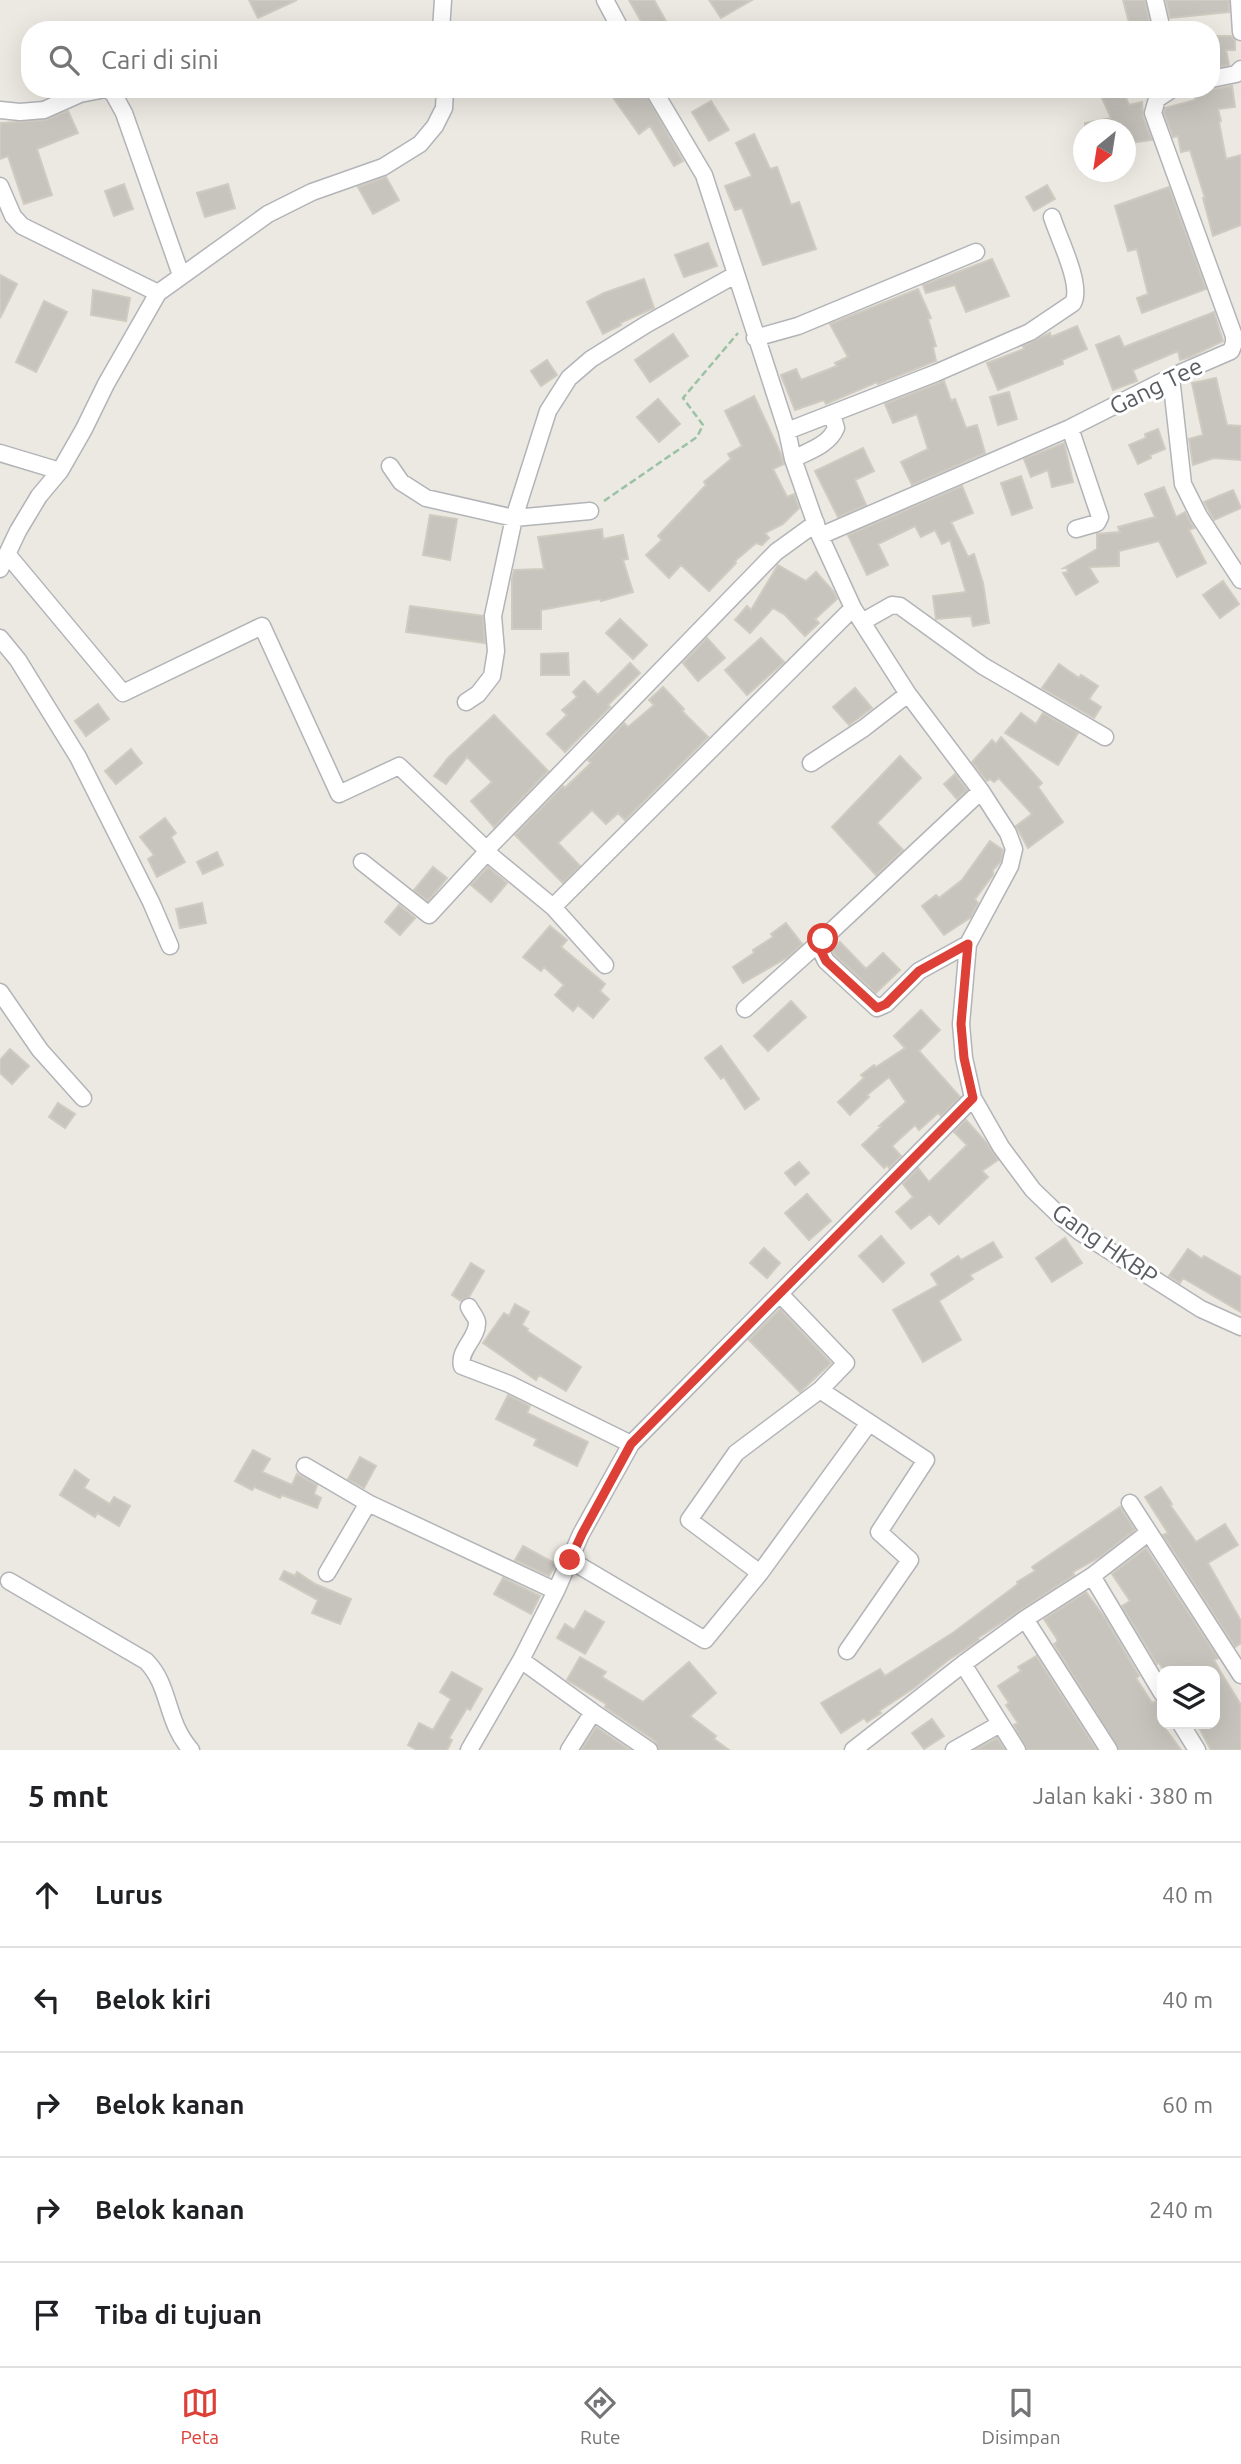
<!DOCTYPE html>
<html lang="id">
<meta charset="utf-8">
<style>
:root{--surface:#fff;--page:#f2f2f2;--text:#202124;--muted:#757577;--line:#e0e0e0;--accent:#dc4037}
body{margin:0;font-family:Ubuntu,sans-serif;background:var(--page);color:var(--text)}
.controls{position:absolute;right:21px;bottom:21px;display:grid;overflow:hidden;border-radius:14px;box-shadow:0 7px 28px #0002}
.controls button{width:63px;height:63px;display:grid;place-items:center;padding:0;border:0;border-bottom:2px solid var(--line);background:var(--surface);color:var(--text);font:35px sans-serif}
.compass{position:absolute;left:1073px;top:119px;width:63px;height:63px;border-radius:50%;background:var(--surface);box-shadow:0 7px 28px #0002;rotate:210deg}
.stop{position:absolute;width:21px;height:21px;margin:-16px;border:5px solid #dc4037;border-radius:50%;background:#fff}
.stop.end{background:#dc4037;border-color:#fff;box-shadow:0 2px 7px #0008}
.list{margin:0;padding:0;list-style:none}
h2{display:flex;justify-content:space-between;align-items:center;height:91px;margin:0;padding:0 28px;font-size:30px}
h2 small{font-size:23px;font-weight:400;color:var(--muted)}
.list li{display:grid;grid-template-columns:46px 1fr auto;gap:21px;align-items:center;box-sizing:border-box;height:105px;padding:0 28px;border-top:2px solid var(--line)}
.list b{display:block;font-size:26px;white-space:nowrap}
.list em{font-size:23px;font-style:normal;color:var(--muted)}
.icon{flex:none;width:38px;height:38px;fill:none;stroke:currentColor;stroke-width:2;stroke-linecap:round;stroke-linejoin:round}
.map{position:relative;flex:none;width:1241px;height:1750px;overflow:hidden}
.search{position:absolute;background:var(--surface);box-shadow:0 7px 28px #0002;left:21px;right:21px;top:21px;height:77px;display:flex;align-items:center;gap:18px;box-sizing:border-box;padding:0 24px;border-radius:28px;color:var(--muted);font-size:26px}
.sheet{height:616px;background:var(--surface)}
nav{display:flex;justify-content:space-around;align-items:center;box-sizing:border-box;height:98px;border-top:2px solid var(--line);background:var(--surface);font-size:19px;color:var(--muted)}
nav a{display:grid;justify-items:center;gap:4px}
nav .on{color:var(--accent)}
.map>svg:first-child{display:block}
.building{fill:#c7c4be;stroke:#d0cbc0;stroke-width:2}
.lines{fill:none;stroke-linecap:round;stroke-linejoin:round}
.minor-casing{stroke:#b2b4b8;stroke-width:19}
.path{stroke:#9ac2a4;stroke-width:2.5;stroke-dasharray:7 3.5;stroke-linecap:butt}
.minor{stroke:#fff;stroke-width:16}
.route{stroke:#dc4037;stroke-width:9}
.labels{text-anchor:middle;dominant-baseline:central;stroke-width:6;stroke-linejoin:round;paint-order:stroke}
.street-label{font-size:24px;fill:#5a5d61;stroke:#fff}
</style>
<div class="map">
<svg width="1241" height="1750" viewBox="0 0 1241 1750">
<rect width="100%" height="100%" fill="#ece9e2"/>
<!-- building -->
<path class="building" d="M249,0H297L258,18Z
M629,0H654L671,30H646Z
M709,0H752L721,18Z
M1123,0H1145L1151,30H1131Z
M1166,0H1229V12L1170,18Z
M1211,36H1231L1235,40V50H1226L1229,65L1211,68Z
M1232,86L1235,107L1218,109L1221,121L1219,122L1226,159L1241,155V225L1213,236L1203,198H1205L1190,150L1181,152L1178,136L1173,137L1164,113L1165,108L1195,100L1194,89H1213Z
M607,89H643L683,161L674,166L650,126L639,134Z
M1098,89H1122L1129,105L1142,102L1143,117L1152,140L1130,143L1128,130H1085V123L1111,118Z
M711,101L729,130L709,141L692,112Z
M68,111L78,133L37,149L52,195L24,204L8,156L0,159V123L45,120Z
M754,134L770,169L777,167L791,205L799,202L816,249L763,265L742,208L735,210L725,186L752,176L736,143Z
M386,177L399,200L373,214L358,187Z
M124,184L133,209L114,216L105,191Z
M228,184L235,208L205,217L197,193Z
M1047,185L1055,199L1034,211L1026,197Z
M1169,187L1206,289L1142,313L1137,298L1148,294L1137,249L1128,251L1115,206Z
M708,243L717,266L684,277L675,255Z
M992,259L1009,296L966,312L955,285L926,293L923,285Z
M0,275L17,284L0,318Z
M644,279L654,308L620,323L621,325L603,334L587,302L604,293Z
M918,289L931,318L928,319L936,346L933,347L936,361L878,384L877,382L826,404L824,400L795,410L781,375L796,369L801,380L837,366L835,363L848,357L830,324Z
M93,290L130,298L126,321L91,315Z
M44,301L67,312L36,372L16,362Z
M1214,312L1223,341L1190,357L1180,360L1178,351L1133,370L1137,381L1113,390L1096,345L1119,336L1124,347Z
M1077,326L1087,349L1062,360L1063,364L998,390L987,363L1024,349L1023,346L1050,333L1051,337Z
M673,334L688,356L650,382L635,360Z
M547,360L557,375L541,386L531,371Z
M1216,378L1227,425L1241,426V460L1214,458L1193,465L1189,439L1203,435L1192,383Z
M944,381L951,401L955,399L966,428L977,425L985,453L912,485L901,462L928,449L917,414L893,423L885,404Z
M1009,392L1017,419L998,425L990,397Z
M754,396L781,454L784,464L773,469L787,497L794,494L799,508L783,524L765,533L769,538L762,545L756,543L735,561L736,563L709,591L681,565L669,578L646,555L662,540L658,536L706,485L704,482L731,459L728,454L742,446L725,411Z
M658,399L680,424L659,442L637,417Z
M1158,429L1165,449L1150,455L1151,458L1138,464L1129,445L1146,438L1145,434Z
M1064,443L1073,482L1052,487L1048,470L1031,477L1024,459Z
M863,448L874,471L855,480L866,505L838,517L815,471Z
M1021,476L1032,508L1012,515L1001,483Z
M962,486L973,513L951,522L968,557L974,554L983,583L989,623L973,626L971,616L936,619L933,596L966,592L950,540L942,544L935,530L921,537L915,526L878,544L888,565L867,575L848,535Z
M1164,487L1176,517L1185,512L1194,528L1189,530L1206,563L1177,577L1159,541L1119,551V566L1089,567L1098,582L1076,595L1063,573L1068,572L1067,568H1064L1097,549V534L1120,532L1118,527L1155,517L1145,494Z
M1233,490L1241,508L1214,520L1204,502Z
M430,515L457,519L450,560L423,555Z
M602,529L603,539L623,535L628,559L623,560L633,592L601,601L600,599L541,610V629H512V579L514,570L544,569L538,537Z
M778,565L806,581L816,572L834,592L837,599L815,619L819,623L805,636L784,614L773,608L750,633L735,620L747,606L751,610Z
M1223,581L1239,604L1220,618L1203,595Z
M410,606L483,616L485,643L406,632Z
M620,619L647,645L633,659L606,633Z
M707,638L725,658L698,681L683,663Z
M761,638L784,662L747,695L725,670Z
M568,653L569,675H541V654Z
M630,663L640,673L608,705L610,707L565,752L547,734L567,715L562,710L577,697L573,692L584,681L598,695Z
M1059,664L1079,678L1081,675L1098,686L1089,699L1101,707L1094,718L1042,688Z
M663,687L684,709L682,711L708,737L625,820L618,813L606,824L592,810L558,843L580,866L563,883L515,835L563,786L565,788L591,763L588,760L624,723L628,727L654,705L649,700Z
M855,688L872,708L849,725L833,707Z
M98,704L109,719L86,736L75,721Z
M1021,713L1036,724L1043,713L1078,733L1058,765L1005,733Z
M494,715L548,771L494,827L471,801L492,782L467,757L446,784L434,776L448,758Z
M1001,737L1042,783L1038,787L1063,822L1028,848L1016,826L1032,814L999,778L994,782L990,779L987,781L972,762L992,740L996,744Z
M131,749L142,763L116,784L105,771Z
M900,756L921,778L877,823L903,850L876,875L832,827Z
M955,774L967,790L957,799L944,784Z
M165,818L176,833L171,837L185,862L157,877L148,859L154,855L140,837Z
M990,841L1003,850L1001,861L993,870V875L975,899L978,903L971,917L944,935L922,906L936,895L939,898L962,880Z
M217,852L223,865L203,874L197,862Z
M433,867L447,878L428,901L414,890Z
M488,867L507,883L491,902L471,885Z
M202,903L206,923L180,928L176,909Z
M399,905L415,918L400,935L385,922Z
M786,923L802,944L788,957L743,983L733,967L754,953L753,950L773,937L771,934Z
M550,926L567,940L561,947L605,984L600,991L609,999L593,1018L578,1005L573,1011L555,995L564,985L544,967L541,971L523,957Z
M840,942L866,969L883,953L900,970L876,993L835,955L832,950Z
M791,1001L806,1017L768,1051L754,1036Z
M921,1010L940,1030L919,1051L960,1097L941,1116L938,1113L919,1130L915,1125L892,1146L901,1156L889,1168L887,1165L884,1168L862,1145L881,1127L879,1126L906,1102L889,1077L867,1095L869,1097L850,1115L838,1102L864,1078L861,1075L874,1065L876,1067L905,1048L894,1036Z
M721,1046L759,1099L745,1109L724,1077L721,1079L705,1058Z
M10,1049L29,1066L12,1084L0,1073V1060Z
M58,1103L75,1114L65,1128L49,1117Z
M966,1120L986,1142L998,1160L982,1171L988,1177L939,1224L930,1214L911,1229L896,1212L913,1197L903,1184L918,1168L929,1182L967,1145L954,1132Z
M799,1162L809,1173L795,1185L785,1173Z
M807,1194L831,1221L809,1240L785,1213Z
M881,1236L904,1263L883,1282L859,1256Z
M1065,1238L1082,1263L1052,1282L1036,1258Z
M993,1242L1002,1257L970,1275L973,1279L939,1301L961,1340L923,1362L893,1310L938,1285L931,1274L958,1256L961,1260Z
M764,1248L780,1263L767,1278L750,1263Z
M1188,1249L1202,1259L1204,1256L1241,1277V1312L1183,1278L1180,1283L1169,1276Z
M471,1263L484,1271L469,1297L461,1301L452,1295Z
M515,1304L529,1312L522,1325L528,1329L527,1331L581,1367L566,1391L539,1375L536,1380L483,1343L504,1313L509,1316Z
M780,1309L831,1363L800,1392L749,1340Z
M508,1395L530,1406L527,1413L588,1442L577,1466L534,1445L537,1439L496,1419Z
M253,1450L270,1459L262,1472L292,1485L297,1474L317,1485L314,1494L321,1498L317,1508L282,1495L280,1498L254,1487L252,1490L235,1481Z
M360,1457L376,1466L364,1488L348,1479Z
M75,1470L89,1480L84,1488L110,1504L114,1497L130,1506L119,1526L97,1513L95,1517L60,1495Z
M1161,1487L1172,1504L1170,1505L1196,1542L1225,1524L1238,1545L1208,1563L1241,1621V1643L1235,1647L1163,1535L1168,1533L1145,1497Z
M1120,1507L1135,1530L1100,1557L1073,1572L1074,1575L978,1638L979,1640L947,1661L914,1688L879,1711L881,1713L867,1722L864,1718L841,1733L821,1703L880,1669L885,1676L954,1632L1018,1584L1017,1582L1035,1571L1032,1567Z
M523,1546L556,1564L549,1576L515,1560Z
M1146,1548L1218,1658L1214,1660L1220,1671L1241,1705V1750H1211L1197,1724H1215V1671H1164L1159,1663L1157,1664L1122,1606L1130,1601L1112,1574Z
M284,1571L295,1576L297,1572L315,1584L351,1599L340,1624L312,1613L318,1600L280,1579Z
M503,1578L540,1596L531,1614L494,1594Z
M1086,1592L1105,1618L1139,1676L1136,1678L1152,1703L1156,1701L1162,1703V1724L1181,1750H1119L1054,1644L1057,1642V1639L1044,1619Z
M585,1611L604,1622L585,1654L557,1638L565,1624L574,1630Z
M1036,1656L1097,1750H1027L1014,1725L1018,1723L1006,1705L1009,1703L998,1686L1021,1671L1018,1667Z
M580,1657L606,1672L602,1677L643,1702L689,1662L716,1693L690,1716L716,1736L714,1739L729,1750H659L655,1741L605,1707L606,1704L567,1680Z
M452,1672L482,1689L470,1710L467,1708L449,1738L452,1740L447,1750H417L408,1745L419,1723L433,1730L451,1699L440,1692Z
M932,1719L944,1736L924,1749L912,1733Z
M596,1727L630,1750H581Z
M997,1738L1005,1750H975Z"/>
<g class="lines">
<!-- minor casing -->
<g class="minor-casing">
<path id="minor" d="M605,0L621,30
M1155,0L1162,30
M1239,0L1241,32
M441,30L443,0
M1211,79L1236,74L1241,69
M653,89L704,175L787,431L793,459L820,536L853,608L908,694L981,791L1008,833L1014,849L1010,866L968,944L961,1024L964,1058L973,1098L1001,1147L1033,1190L1060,1216L1080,1232L1201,1309L1241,1327
M0,110L20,112L44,110L80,94L106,89L113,93L124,113L181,275
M0,186L13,216L22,226L158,293
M755,338L798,326L976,252
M1171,377L1183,484L1199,516L1241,580
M1070,428L1100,517L1097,523L1076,529
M787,431L936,373L1030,332L1073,303C1083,285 1058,237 1052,217
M0,453L60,471
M793,459C809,451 829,445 836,428L832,414
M390,466L401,482L426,498L514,518L590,511
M820,536L1070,428L1171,377L1231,351L1234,343V336L1153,113L1157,99L1172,89
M7,554L123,693L262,626L339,794L399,766L488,851L429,915L362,862
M0,569L18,531L39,496L60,471L84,429L106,384L158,293L268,214L312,192L383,167L420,144L435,126L444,108L445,89
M862,622L892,605L900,606L983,666L1105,737
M0,638L18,660L78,757L151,902L170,946
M466,702L478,694L492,676L496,651L493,616L514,518L548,411L569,378L591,359L647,324L735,275
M811,763L864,728L908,694
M553,907L490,855L488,851L490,846L776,552L816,523
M968,944L919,971L886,1004L877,1008L826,961L821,951L823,939L981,791
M605,965L553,907L853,608
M0,992L40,1050L83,1098
M745,1009L823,939
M780,1294L846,1363L820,1390L926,1460L879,1532L910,1560L847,1651
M469,1307C471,1312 477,1318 477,1322C478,1338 458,1350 462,1366L509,1384L631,1444
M305,1466L368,1503L556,1591
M1130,1503L1241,1675
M570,1560L705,1640L760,1573L689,1520L736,1453L820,1390
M327,1573L368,1503
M760,1573L869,1423
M1092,1576L1162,1693
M9,1581L146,1661C171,1686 165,1721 191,1750
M1025,1619L1109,1750
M521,1660L593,1712
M963,1664L1017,1750
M1181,1724L1197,1750
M469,1750L521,1660L556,1591L581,1534L631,1444L973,1098
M569,1750L593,1712L649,1750
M853,1750L963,1664L1025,1619L1092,1576L1148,1533
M954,1750L1000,1724"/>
</g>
<!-- path -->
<path class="path" d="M604,501L697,437L703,425L683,398L738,333"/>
<!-- minor -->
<use href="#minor" class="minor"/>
</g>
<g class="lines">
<!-- route -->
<path class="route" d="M570,1560L582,1534L631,1444L973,1098L964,1058L961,1024L968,944L919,971L886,1004L877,1008L826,961L821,951L823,939"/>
</g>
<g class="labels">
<!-- street labels -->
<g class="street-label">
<text transform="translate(1156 386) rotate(-26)">Gang Tee</text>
<text transform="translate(1105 1244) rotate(35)">Gang HKBP</text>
</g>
</g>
</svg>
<div class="controls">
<button><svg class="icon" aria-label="layers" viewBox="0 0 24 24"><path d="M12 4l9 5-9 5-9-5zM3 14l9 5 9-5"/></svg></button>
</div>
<svg class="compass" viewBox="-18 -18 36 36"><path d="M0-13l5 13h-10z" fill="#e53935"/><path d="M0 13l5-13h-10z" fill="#757577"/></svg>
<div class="stop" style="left:823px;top:939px"></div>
<div class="stop end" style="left:570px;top:1560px"></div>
<div class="search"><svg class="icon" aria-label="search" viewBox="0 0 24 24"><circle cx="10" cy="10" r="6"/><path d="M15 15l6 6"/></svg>Cari di sini</div>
</div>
<section class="sheet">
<h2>5 mnt<small>Jalan kaki · 380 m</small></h2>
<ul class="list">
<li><svg class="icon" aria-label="ahead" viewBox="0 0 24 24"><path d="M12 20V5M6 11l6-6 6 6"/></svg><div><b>Lurus</b></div><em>40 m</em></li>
<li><svg class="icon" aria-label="left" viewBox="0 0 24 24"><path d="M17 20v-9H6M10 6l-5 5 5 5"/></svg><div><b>Belok kiri</b></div><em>40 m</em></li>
<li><svg class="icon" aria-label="right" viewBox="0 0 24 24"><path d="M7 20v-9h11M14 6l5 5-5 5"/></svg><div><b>Belok kanan</b></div><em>60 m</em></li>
<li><svg class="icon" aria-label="right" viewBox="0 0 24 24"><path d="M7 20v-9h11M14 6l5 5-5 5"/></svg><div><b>Belok kanan</b></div><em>240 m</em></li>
<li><svg class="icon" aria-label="arrive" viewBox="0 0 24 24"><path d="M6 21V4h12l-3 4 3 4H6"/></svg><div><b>Tiba di tujuan</b></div></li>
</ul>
</section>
<nav>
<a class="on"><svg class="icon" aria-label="map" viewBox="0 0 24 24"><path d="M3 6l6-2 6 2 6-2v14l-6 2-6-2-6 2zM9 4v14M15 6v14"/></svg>Peta</a>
<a><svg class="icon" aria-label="directions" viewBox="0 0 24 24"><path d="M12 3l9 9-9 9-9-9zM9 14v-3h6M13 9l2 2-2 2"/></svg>Rute</a>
<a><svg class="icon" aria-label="saved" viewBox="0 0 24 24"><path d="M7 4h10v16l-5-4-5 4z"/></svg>Disimpan</a>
</nav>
